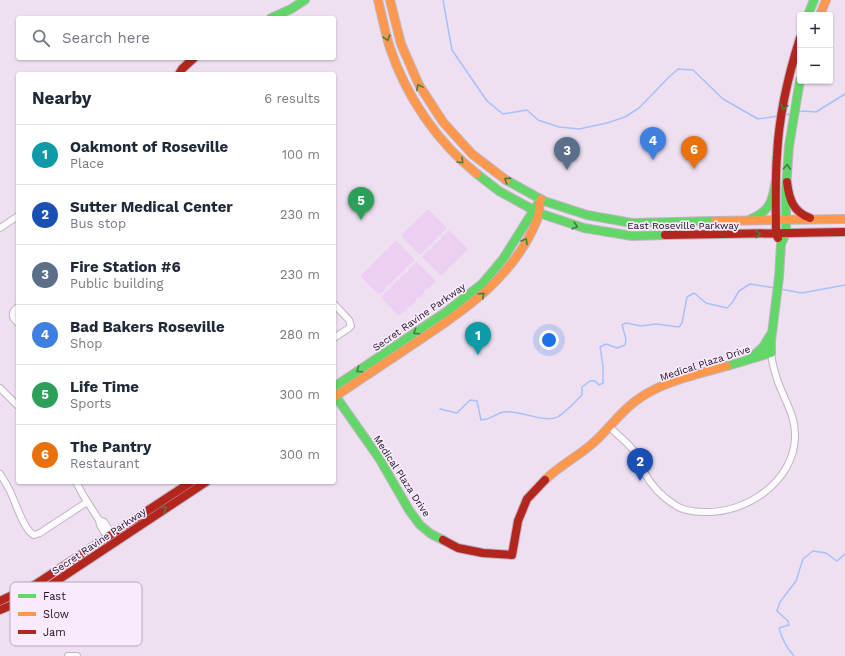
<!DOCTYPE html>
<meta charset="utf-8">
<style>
:root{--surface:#fff;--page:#f6f6f7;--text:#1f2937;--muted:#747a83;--line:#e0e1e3;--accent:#1a73e8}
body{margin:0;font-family:"Work Sans",sans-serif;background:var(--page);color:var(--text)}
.controls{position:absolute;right:12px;top:12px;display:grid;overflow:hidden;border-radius:4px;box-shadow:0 1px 3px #0004}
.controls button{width:36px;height:36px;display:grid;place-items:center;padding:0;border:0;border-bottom:1px solid var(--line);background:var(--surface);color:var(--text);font:20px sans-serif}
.you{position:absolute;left:549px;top:340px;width:14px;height:14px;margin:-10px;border:3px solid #fff;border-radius:50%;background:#1a73e8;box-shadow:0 0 0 6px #1a73e833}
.badge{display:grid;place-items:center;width:26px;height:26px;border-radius:50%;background:var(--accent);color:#fff;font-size:13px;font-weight:700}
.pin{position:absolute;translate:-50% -33px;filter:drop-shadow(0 1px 2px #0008)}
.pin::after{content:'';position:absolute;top:21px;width:14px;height:12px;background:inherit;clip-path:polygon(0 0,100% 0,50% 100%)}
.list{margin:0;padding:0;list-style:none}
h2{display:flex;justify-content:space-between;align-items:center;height:52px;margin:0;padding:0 16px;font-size:17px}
h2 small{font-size:13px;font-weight:400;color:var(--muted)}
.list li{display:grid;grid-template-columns:26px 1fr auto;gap:12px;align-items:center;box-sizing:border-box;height:60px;padding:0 16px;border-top:1px solid var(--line)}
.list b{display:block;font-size:15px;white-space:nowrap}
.list p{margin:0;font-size:13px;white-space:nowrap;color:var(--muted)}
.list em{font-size:13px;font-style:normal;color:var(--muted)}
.icon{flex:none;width:22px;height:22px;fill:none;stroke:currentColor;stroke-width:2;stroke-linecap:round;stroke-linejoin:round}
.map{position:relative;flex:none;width:845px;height:656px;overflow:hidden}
.search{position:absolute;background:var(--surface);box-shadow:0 1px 3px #0004;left:16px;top:16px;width:320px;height:44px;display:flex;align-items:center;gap:10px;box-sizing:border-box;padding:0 14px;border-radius:4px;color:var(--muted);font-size:15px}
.panel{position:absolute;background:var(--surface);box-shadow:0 1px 3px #0004;left:16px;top:72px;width:320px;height:412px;border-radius:4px}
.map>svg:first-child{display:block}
.green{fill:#edcff4}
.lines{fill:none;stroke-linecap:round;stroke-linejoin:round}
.stream{stroke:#a7c0f9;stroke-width:1.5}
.street-casing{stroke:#bfb5c2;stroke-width:8}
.fast-casing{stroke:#bfb5c2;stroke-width:10}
.slow-casing{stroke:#bfb5c2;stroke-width:10}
.jam-casing{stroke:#bfb5c2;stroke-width:10}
.street{stroke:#fcfafd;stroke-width:6}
.fast{stroke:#63d668;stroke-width:8}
.slow{stroke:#ff974d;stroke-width:8}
.jam{stroke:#b3261e;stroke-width:8}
.oneway{stroke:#427d46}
.labels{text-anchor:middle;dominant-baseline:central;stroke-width:3.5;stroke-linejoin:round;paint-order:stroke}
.street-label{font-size:10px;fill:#19111c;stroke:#f9eafd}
.key{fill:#f9eafd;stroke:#b6a9ba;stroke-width:1}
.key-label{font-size:11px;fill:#19111c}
</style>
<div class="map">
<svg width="845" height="656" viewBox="0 0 845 656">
<rect width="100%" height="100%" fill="#eee0f1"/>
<!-- green -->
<path class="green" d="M427,210H429L446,227V229L439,236H437V238L430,245H428V247L421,254H419L402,237V234Z
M448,231H450L467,248V250L460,257H458V259L451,266H449V268L442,275H440L423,258V256L430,249H432V247L439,240H441V238Z
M395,241H397L414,259V261L407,267H405V270L398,276H396V278L389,285H387C387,288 382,294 378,294L361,277V275L368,268H370V266L377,259H379V257L386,250H388V248Z
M416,262L418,263L435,280V282L427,289H425V291L419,298H416V300L410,307L407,306V309L400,315H398L382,298V296L389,289H391V287L397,280H399L400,278L406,272H408L409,269Z"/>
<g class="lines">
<!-- stream -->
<path class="stream" d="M443,0L452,50L487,101L503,114L527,110L538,120L559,127L579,129L607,123L625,117L639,108L669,77L678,69L693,70L723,99L758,119L778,116
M797,112L804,111L816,112L845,94
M783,115L791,114
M780,289L802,293L845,285
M440,409L457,413L470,400L477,401L481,420C493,419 496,413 504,412C519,409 546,425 559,416C567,411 575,402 582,395V387L590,381H595L599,385L603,383V366L600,347L606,344L617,348L625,345L626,339L622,325L626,323L641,326L656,324L679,327L682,323L687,297L694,293L706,303L727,308L732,303L739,291L750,284L775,288
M794,656C786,647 782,640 779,628L789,625L788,621L777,611L780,602L796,581L803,559L813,551L826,553L837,561L845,554"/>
<!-- street casing -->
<g class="street-casing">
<path id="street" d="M0,228L18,216
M334,304L349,320L351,326L349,328L334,338
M18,307C11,312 11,317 18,323
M0,388L18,406
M609,426C617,435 626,441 633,450C637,457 641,464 644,472C651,485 662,497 675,505C683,511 694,512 704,512C745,514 794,482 795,437C796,417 785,401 778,382C775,373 772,363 771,353
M0,474C4,480 7,485 10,491C15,501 24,531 34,535L40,533L87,502
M76,482L83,495L99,520L104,522L112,534
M99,520L100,525L107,537
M68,656H77"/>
</g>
<!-- fast casing -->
<g class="fast-casing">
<path id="fast" d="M808,15L814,0
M271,18L291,9L305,0
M477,174L499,191L539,213L584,228L632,236L665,235
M506,180L544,201L587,215L632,223L715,221
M751,219C771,211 773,199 776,179
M752,357L763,347L771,334
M727,366L771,353V341L779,277L781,244L786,233V189L789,146L800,80
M334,387L446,312L482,284L503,259L537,205
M334,394L379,458L409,510L420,525L431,534L443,540"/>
</g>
<!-- slow casing -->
<g class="slow-casing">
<path id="slow" d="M378,0C382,16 385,32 390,48C406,96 437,142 477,174
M390,0L401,44L419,85L443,122L472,154L506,180
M820,15L826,0
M715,221L845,219
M334,397C361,379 388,361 415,343C464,311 514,277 537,220C539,213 539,206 541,199
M545,480C559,466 577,457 592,444C606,432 618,415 633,403C659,382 695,375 727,366"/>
</g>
<!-- jam casing -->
<g class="jam-casing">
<path id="jam" d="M179,74L182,69L194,58
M787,182C789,199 793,212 810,218
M665,235L845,232
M778,238L776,234C776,207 775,181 777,155C779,115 788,76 800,38
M443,540L458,548L483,553L512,555L518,521L527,499L545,480
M0,601L36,584L191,482
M0,610L28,598L52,584L206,482"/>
</g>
<!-- street -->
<use href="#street" class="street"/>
<!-- fast -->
<use href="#fast" class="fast"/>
<!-- slow -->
<use href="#slow" class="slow"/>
<!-- jam -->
<use href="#jam" class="jam"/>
</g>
<!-- one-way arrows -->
<defs><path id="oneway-chevron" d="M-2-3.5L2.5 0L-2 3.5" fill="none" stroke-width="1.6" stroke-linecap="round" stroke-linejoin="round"/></defs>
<g class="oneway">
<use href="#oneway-chevron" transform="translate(387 38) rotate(74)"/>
<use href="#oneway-chevron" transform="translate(419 87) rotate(-118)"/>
<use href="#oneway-chevron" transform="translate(784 107) rotate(101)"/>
<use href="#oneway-chevron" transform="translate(461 161) rotate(45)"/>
<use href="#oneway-chevron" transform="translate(787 167) rotate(-87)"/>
<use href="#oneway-chevron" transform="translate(507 180) rotate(-147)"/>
<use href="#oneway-chevron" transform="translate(575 226) rotate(16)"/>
<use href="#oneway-chevron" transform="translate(758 234) rotate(-1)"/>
<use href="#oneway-chevron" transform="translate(525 241) rotate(-59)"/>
<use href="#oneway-chevron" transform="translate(482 295) rotate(-42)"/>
<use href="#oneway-chevron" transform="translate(416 332) rotate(146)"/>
<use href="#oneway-chevron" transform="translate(359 370) rotate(146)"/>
<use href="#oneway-chevron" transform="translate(164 509) rotate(-34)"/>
</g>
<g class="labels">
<!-- street labels -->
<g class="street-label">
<text x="683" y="225">East Roseville Parkway</text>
<text transform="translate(419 317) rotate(-35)">Secret Ravine Parkway</text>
<text transform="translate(705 363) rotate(-18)">Medical Plaza Drive</text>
<text transform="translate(402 476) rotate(57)">Medical Plaza Drive</text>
<text transform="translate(99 541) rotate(-34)">Secret Ravine Parkway</text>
</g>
</g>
<!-- legend -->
<rect x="10" y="582" width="132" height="64" rx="6" class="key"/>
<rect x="18" y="594" width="18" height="4" fill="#63d668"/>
<rect x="18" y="612" width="18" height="4" fill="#ff974d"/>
<rect x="18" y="630" width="18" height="4" fill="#b3261e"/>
<g class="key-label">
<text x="43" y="600">Fast</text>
<text x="43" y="618">Slow</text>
<text x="43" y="636">Jam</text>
</g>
</svg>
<div class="controls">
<button>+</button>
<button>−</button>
</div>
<div class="you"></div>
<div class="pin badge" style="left:478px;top:355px;background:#0f9aa8">1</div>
<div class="pin badge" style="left:640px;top:481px;background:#1a4fb4">2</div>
<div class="pin badge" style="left:567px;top:170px;background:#5c6f8a">3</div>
<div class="pin badge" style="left:653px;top:160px;background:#3f7fe0">4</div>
<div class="pin badge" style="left:361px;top:220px;background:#2e9e5b">5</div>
<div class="pin badge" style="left:694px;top:169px;background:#e8710a">6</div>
<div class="search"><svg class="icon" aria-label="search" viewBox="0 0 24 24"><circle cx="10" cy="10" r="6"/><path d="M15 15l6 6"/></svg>Search here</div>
<section class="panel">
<h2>Nearby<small>6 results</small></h2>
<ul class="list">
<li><span class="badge" style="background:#0f9aa8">1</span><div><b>Oakmont of Roseville</b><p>Place</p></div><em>100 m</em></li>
<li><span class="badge" style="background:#1a4fb4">2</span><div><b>Sutter Medical Center</b><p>Bus stop</p></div><em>230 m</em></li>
<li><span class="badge" style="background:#5c6f8a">3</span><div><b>Fire Station #6</b><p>Public building</p></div><em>230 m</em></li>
<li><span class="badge" style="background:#3f7fe0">4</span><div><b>Bad Bakers Roseville</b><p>Shop</p></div><em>280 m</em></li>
<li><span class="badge" style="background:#2e9e5b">5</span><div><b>Life Time</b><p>Sports</p></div><em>300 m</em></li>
<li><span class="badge" style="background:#e8710a">6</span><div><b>The Pantry</b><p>Restaurant</p></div><em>300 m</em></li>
</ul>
</section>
</div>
